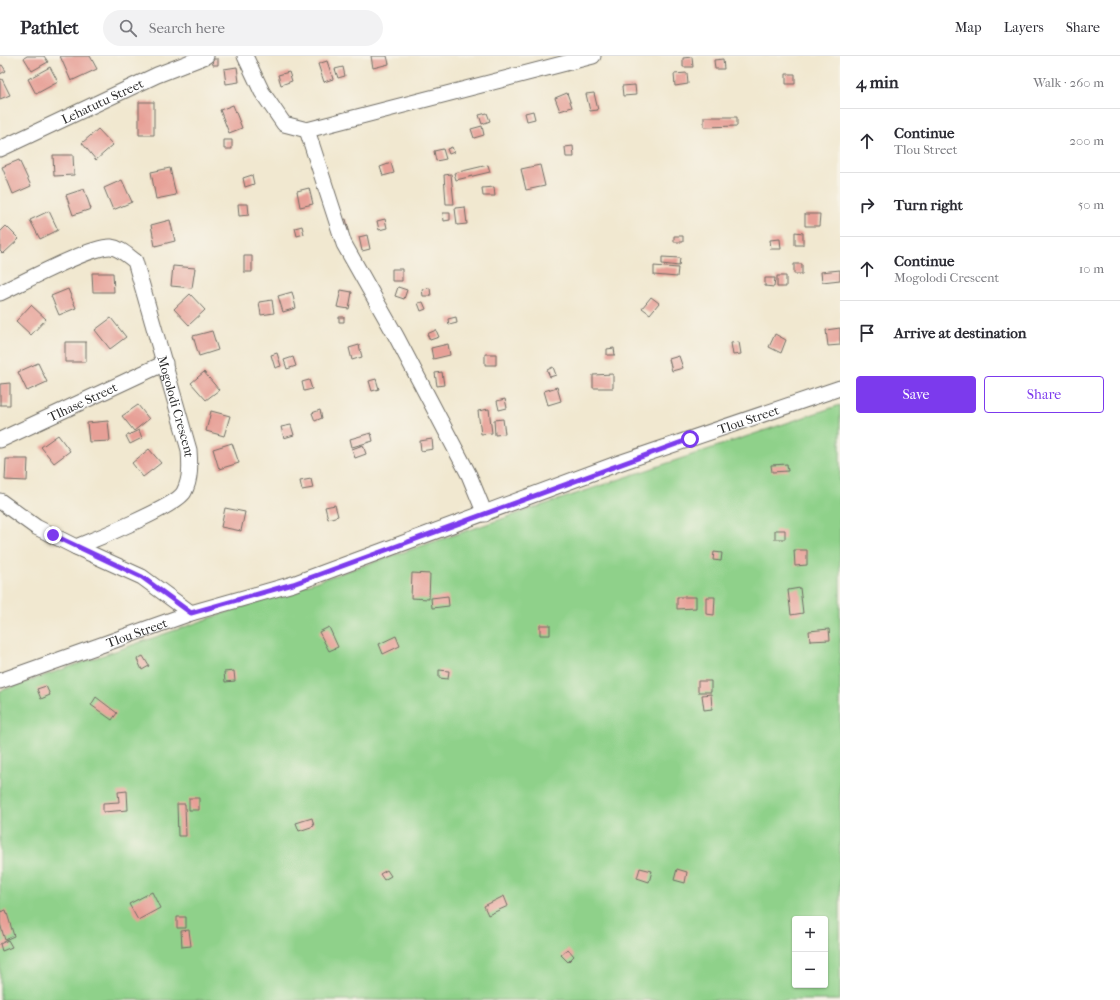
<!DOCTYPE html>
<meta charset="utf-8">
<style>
:root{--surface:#fff;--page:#f2f2f3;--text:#2b2b33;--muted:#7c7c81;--line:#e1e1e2;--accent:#7c3aed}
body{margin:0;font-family:"IM FELL French Canon",serif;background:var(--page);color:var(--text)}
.controls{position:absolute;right:12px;bottom:12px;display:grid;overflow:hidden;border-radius:4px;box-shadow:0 1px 3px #0004}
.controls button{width:36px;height:36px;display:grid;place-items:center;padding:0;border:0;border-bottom:1px solid var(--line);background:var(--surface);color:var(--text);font:20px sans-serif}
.stop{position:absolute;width:12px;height:12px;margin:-9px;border:3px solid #7c3aed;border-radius:50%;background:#fff}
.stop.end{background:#7c3aed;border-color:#fff;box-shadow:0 1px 4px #0008}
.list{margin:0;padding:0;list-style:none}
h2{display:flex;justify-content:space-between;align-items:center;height:52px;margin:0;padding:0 16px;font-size:17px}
h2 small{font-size:13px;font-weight:400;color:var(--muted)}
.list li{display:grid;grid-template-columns:26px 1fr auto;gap:12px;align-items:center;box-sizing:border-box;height:64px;padding:0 16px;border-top:1px solid var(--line)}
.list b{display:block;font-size:15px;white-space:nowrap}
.list p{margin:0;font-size:13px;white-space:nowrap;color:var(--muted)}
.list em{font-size:13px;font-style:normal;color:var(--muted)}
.actions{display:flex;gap:8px;padding:12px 16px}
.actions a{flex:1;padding:9px 0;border:1px solid var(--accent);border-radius:4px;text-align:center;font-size:14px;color:var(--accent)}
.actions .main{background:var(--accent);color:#fff}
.icon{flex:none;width:22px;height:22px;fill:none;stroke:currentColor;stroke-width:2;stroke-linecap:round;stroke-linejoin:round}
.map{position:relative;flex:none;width:840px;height:944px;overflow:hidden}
header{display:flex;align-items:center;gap:24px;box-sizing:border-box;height:56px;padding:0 20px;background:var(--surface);border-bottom:1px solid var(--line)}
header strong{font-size:19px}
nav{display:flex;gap:22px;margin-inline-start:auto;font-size:14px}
.search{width:280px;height:36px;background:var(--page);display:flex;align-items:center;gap:10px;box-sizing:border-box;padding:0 14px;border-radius:22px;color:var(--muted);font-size:15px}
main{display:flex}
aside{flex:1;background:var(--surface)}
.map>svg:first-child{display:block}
.green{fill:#8fd18a;stroke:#5d7e5a;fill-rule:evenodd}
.building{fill:#e7a097}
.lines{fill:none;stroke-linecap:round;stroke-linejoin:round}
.minor-casing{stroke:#706d65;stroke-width:17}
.minor{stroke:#fff;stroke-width:15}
.route{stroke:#7c3aed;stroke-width:5}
.labels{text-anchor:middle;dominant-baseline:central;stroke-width:3;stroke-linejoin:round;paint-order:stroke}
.street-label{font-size:13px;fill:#2b2b2b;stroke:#f7f3e8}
</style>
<header>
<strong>Pathlet</strong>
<div class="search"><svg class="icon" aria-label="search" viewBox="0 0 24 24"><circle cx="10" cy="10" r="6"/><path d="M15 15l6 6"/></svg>Search here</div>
<nav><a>Map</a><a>Layers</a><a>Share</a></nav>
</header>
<main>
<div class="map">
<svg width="840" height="944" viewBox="0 0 840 944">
<rect width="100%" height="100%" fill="#f7f3e8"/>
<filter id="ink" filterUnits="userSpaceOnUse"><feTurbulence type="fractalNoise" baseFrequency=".025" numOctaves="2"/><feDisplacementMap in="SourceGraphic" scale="8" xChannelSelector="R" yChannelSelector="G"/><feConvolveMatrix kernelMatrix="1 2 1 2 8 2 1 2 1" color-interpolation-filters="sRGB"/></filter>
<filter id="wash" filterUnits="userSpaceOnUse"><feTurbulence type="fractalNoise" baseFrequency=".012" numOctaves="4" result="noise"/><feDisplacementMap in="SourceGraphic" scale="16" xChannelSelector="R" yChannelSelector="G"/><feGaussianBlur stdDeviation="0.9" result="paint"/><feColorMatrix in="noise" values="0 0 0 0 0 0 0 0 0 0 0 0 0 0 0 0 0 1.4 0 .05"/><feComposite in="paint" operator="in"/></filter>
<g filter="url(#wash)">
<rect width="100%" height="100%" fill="#f1e8d0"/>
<!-- green -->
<path class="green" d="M840,349V944H0V635L288,535ZM795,863H825V929H795Z"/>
<g id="blocks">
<!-- building -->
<path class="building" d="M27,0H44L48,6L32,15L24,2Z
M60,0H90L97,13L71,25Z
M371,0H387L389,8L373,12Z
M692,1L693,11H683V2Z
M212,3H218V9H213Z
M723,3L724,13H715L714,4Z
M327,5L333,23L324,26L318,8Z
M2,9L6,15L0,18V10Z
M50,11L58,26L36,38L28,23Z
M237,11L239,26L226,28L224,13Z
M343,11L345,20L338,22L335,13Z
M289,16L292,25L281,29L278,19Z
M687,17L688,28L675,30L674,18Z
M786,18H795V28H786Z
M2,23L10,39L0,43V24Z
M635,29L636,39L623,40L622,30Z
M567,37L572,51L560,55L555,42Z
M594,37L598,54L590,55L586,38Z
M139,46H154V79H139Z
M233,49L242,72L229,77L220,54Z
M533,55L535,63L527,65L525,57Z
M487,57L490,65L482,68L479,59Z
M704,61H737V70L704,71Z
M482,70L484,79L474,82L471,73Z
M98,73L113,89L96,104L82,87Z
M224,84H232V93H224Z
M573,90L574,101H566L565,91Z
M452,91L454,96L449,98L447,93Z
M443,93L446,103L436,105L434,95Z
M53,99H73L74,119L54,120Z
M19,104L31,130L13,138L2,111Z
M391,107L394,117L383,120L380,111Z
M488,109L490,116L456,124L454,117Z
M540,109L545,130L526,134L521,113Z
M170,112L176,139L156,143L151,116Z
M451,118L454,148H446L444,119Z
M252,119L254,128L245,131L243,122Z
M122,124L132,146L113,154L104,132Z
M494,131L495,140H483L482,132Z
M309,132L313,148L300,151L297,135Z
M84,133L91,153L73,159L66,139Z
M238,148H248L249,159L239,160Z
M465,151L467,168L457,169L455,152Z
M49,155L58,174L40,183L30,164Z
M443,157H450V164L444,165Z
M805,158H820L819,170H805Z
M346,163L349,174L341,176L339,165Z
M385,163L387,172L379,174L377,165Z
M170,164L175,185L155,190L151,169Z
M6,170L19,183L3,198L0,195V176Z
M302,170L304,178L297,180L295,172Z
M795,176L803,177V189H795Z
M367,179L370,193L362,195L359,181Z
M674,180H683V186H674Z
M780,183L781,193H771L770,184Z
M244,200H252V216H244Z
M662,201L680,202L679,210L662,208Z
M794,208H802V218H794Z
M173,210L195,212L192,232L171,230Z
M654,210L678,212L677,221L654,219Z
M392,213H402V225H392Z
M840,214V224L822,226L821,216Z
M92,217H113L114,236H93Z
M777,220H786V231H777Z
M765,222H775L774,231L765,230Z
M398,231L407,234L404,243L395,240Z
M430,232L431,240H423L422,233Z
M68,233L76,252L59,259L51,240Z
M341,234L352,236L349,253L337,251Z
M292,236L296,252L283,256L278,240Z
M190,238L205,254L189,269L174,253Z
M651,241L659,247L650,258L642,252Z
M272,244L274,257L261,259L259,246Z
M423,246L426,253L421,255L418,247Z
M31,249L46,263L31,279L16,265Z
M339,261H344V266H339Z
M456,261L457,267L449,269L448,263Z
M111,262L126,281L110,293L95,274Z
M840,272V289L828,290L826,274Z
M436,274L439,281L430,284L427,278Z
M212,275L218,294L199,300L193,280Z
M775,278L786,284L781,297L769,291Z
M65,286H86V306H65Z
M739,286L741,298L733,299L731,287Z
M448,288L450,299L433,303L431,292Z
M359,289L362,301L352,304L349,292Z
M614,292L615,299H607V293Z
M277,297L281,310L275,312L271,299Z
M485,298H496V309H485Z
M679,300L683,312L672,315L669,303Z
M293,301L296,310L287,313L284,304Z
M38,307L47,326L27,335L18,316Z
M553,311L556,319L550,321L547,314Z
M204,316L219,334L206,344L191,327Z
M442,316L444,329L437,330L435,317Z
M613,318V332H593V319Z
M376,323L379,333L372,335L369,325Z
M309,324L312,333L304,335L302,326Z
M10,327V349H0V328Z
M557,331L561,345L548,349L544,335Z
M505,343L507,352L499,354L497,345Z
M138,349L149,363L134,375L122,360Z
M489,353L492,377L481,378L478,355Z
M320,354L322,362L315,365L312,357Z
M211,355L230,360L224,380L206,375Z
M503,363L505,378L495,379L494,364Z
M108,365L110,385L89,386L87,367Z
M291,369L294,379L284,382L281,371Z
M139,374L142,382L130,388L126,380Z
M371,377L373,385L352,391L350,383Z
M58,379L70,395L54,407L41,391Z
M432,383L433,393L421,395L420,385Z
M232,387L239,407L219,413L213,393Z
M363,389L366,398L355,402L352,393Z
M149,393L161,407L143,421L132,407Z
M6,403H28L27,425L5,424Z
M787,408L788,415L772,416L771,409Z
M311,423L313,432L302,434L300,425Z
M335,449L338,460L328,463L325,451Z
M225,452L245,456L241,475L221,471Z
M775,474H785V483H775Z
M794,494H807V509L795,510Z
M714,496L722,497L721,505L713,504Z
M412,517L430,518L429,543L411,542Z
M800,532L803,557L791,559L788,534Z
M448,540L449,550L432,552L431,542Z
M677,541H696V552L677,553Z
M706,541H715L714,559L706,558Z
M540,569H550V579H540Z
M329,571L338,591L329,595L319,576Z
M829,573L830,584L810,585L809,575Z
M396,580L400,590L383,598L379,588Z
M143,600L149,610L142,614L137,603Z
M439,614L449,615L448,623L439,622Z
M234,615L235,625L225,626L224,616Z
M698,625H711V636H698Z
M46,630L50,639L41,643L37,633Z
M711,638L712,653L704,654L702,639Z
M96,641L117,657L112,664L91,649Z
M127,735L128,754L103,756V747L119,746L118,736Z
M189,742H199V754H189Z
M177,748H185L186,780H178Z
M312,762L314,770L299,775L296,767Z
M640,812L652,815L649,826L637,822Z
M677,813L687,816L685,827L674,824Z
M387,814L391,820L384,824L380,818Z
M152,836L160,852L138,864L129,848Z
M504,840L508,850L488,859L484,850Z
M6,854L14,880L5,884L0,868V856Z
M177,861H186V872H177Z
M189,874L191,890L182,891L181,875Z
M8,884L12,891L2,895L0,888Z
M568,893L574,900L568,906L561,899Z"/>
</g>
</g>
<g filter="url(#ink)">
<use href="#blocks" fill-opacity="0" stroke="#706d65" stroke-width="1"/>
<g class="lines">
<!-- minor casing -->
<g class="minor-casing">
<g id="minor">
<path d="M245,0L262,36L284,68L307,74L593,0"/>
<path d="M307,74L344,188L396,280L469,419L485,458"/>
<path id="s1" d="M0,93L157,19L206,0"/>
<path id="s2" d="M0,237C22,227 90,190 111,191C120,192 128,200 135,205L189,394C190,408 191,423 184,436C177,450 94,484 76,491L36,471L0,445"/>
<path id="s3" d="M0,384L165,307"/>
<path d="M76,491L142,521L191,557"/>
<path id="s4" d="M0,625L191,557L293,528L619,407L840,332"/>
</g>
</g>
<!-- minor -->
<use href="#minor" class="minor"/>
</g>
</g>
<g class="lines" filter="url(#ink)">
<!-- route -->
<path class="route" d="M53,479L142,521L191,557L293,528L690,383"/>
</g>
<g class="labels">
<!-- street labels -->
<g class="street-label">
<text stroke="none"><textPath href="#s1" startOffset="113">Lehatutu Street</textPath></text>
<text stroke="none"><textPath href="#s3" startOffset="91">Tlhase Street</textPath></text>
<text stroke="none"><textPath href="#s2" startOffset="300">Mogolodi Crescent</textPath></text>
<text stroke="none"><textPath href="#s4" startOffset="793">Tlou Street</textPath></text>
<text stroke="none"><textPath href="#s4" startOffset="145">Tlou Street</textPath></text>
</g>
</g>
</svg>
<div class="controls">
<button>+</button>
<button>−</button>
</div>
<div class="stop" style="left:690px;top:383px"></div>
<div class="stop end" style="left:53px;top:479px"></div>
</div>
<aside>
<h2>4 min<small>Walk · 260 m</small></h2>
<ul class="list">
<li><svg class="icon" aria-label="ahead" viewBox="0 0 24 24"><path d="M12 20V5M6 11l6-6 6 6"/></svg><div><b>Continue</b><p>Tlou Street</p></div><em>200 m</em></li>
<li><svg class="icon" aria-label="right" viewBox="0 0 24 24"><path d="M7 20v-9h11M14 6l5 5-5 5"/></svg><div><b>Turn right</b></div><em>50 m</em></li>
<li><svg class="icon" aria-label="ahead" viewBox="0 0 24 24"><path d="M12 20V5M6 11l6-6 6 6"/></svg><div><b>Continue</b><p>Mogolodi Crescent</p></div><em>10 m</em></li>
<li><svg class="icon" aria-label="arrive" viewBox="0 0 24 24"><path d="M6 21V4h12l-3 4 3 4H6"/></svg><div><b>Arrive at destination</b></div></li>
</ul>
<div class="actions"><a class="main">Save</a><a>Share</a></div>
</aside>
</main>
